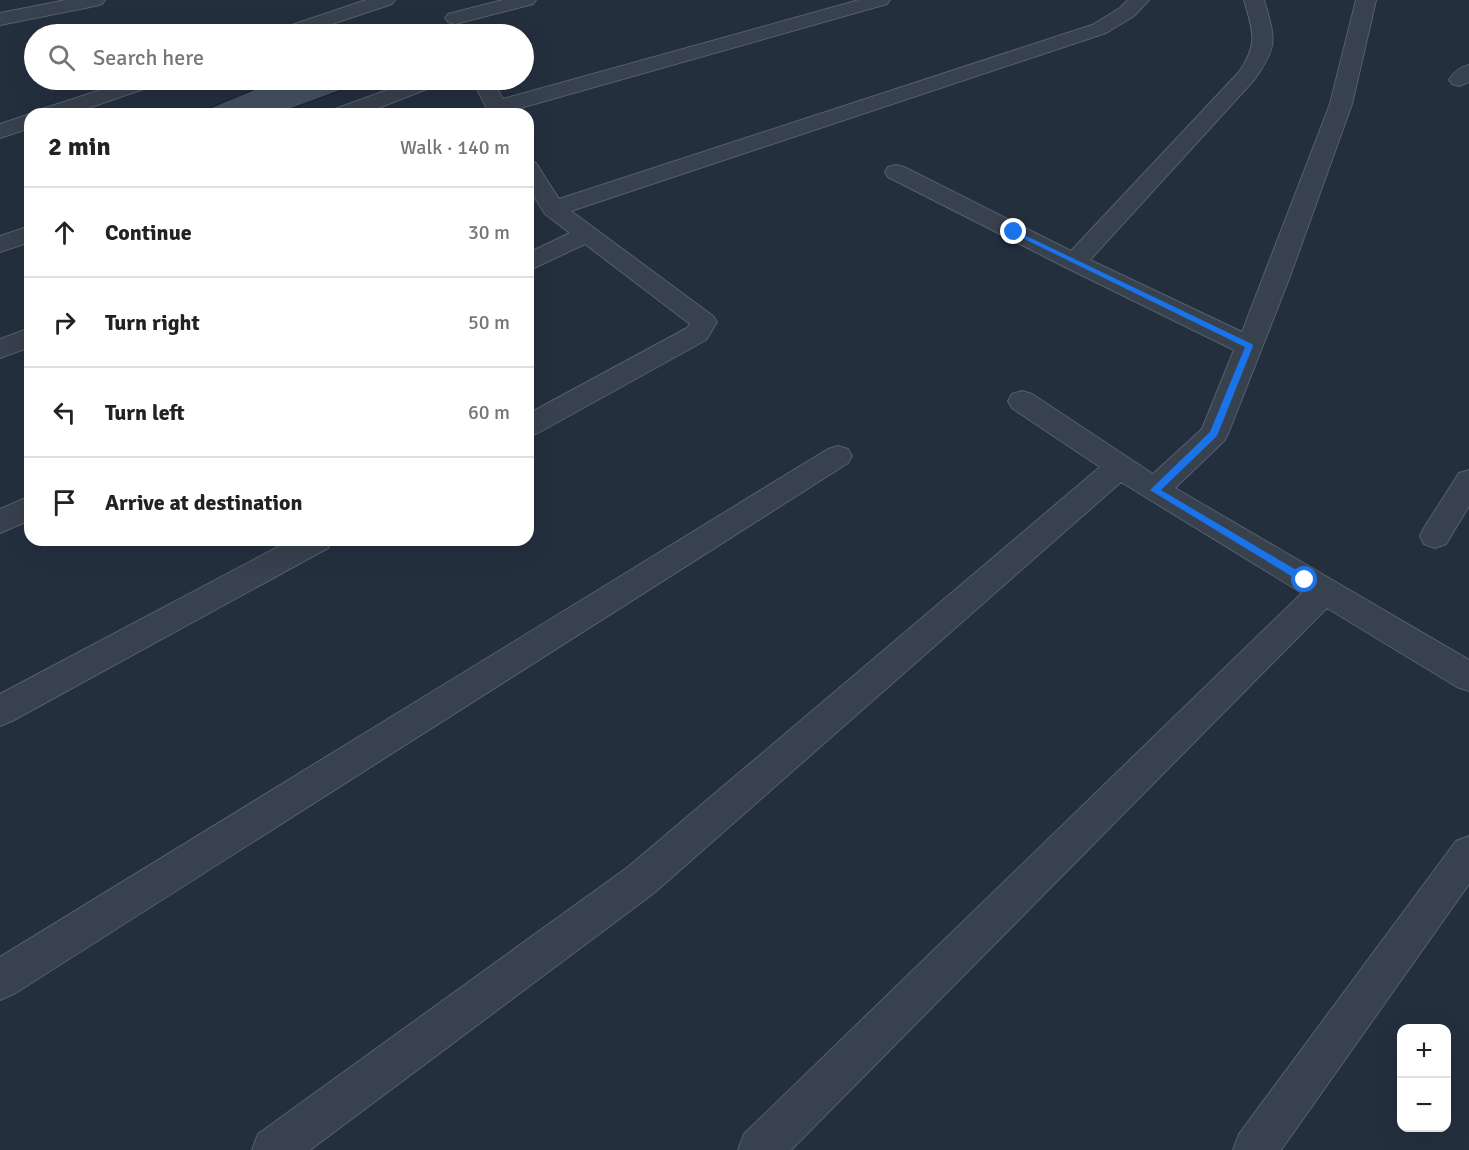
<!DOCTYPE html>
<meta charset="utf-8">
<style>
:root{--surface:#fff;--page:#f2f2f2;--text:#222;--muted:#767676;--line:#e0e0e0}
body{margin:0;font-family:Signika,sans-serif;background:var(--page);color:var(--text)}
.controls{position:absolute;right:18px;bottom:18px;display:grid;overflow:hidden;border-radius:12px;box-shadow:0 6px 24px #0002}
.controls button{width:54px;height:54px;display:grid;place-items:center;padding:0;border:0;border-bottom:2px solid var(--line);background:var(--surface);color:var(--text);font:30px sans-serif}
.stop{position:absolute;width:18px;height:18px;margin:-14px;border:4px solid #1a73e8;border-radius:50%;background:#fff}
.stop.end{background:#1a73e8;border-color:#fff;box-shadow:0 2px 6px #0008}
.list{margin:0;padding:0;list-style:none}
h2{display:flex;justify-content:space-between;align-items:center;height:78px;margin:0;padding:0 24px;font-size:26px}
h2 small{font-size:20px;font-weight:400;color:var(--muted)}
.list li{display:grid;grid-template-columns:39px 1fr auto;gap:18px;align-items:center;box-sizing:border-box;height:90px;padding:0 24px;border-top:2px solid var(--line)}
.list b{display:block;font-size:22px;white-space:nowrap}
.list em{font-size:20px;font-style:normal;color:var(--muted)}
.icon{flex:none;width:33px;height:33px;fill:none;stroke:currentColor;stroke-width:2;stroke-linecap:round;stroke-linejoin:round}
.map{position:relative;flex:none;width:1469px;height:1150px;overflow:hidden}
.search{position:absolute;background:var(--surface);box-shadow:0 6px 24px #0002;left:24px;top:24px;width:510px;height:66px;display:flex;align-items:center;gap:15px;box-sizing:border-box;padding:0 21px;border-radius:33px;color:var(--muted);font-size:22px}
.panel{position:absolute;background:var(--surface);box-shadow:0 6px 24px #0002;left:24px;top:108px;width:510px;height:438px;border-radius:18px}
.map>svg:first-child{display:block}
.building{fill:#455162;stroke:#1f2835;stroke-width:1.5}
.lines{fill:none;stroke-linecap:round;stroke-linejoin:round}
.minor-casing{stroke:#565f6c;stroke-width:2}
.minor{fill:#38414e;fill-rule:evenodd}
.route{fill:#1a73e8}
</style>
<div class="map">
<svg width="1469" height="1150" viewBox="0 0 1469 1150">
<rect width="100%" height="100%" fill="#242f3e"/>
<!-- building -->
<path class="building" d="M277,80H360L361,83L277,114H195Z"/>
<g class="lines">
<!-- minor casing -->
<g class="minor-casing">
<path id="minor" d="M66,0H105L102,4L95,6L0,25V13Z
M366,0H395L392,4L302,34H274L277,30Z
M503,0H536L533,4L455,24L448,22L445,18L448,14Z
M859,0H890L887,4L510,111L512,114H490L472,80H492L503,99Z
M1128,0H1149L1134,16L1106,33L571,211L713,316L717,322L706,340L538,433L528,436V414L687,328L690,324L585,244L528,271V253L570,233L545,214L528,187V161L536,163L559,199L1092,25L1120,8Z
M1244,0H1264C1275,39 1279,45 1254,80L1090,260L1242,332L1330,104L1356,0H1376L1352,104L1289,279L1228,434L1224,441L1175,488L1469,660V691L1457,687L1327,608L791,1150H738L744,1134L1302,593L1121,482L654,893L310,1150H252L258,1134L628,867L1100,467L1012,408L1008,401L1012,394L1022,391L1032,394L1153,474L1202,429L1234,350L1065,267L888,177L885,172L888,167L896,165L904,167L1071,251L1239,72C1259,43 1253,31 1244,0Z
M1469,65V82L1459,86L1452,84L1449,80C1454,72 1460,67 1469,65Z
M132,80H161L158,84L71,114H39L42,109Z
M415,80H443L440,84L363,114H332L335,109Z
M30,114V128L0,138V124Z
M30,226V242L0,252V236Z
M30,328V347L0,358V339Z
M838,446L848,449L852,456L848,463L14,994L0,1000V957L828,449Z
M1469,470V506L1446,544L1435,548L1424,544L1420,536L1424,528L1459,473Z
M30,496V520L0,533V509Z
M291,540H332L328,548L12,721L0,726V694Z
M1469,836V884L1281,1150H1233L1239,1134L1456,841Z"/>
</g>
<!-- minor -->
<use href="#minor" class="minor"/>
</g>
<!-- route -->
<path class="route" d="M1014,230L1252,344L1253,346L1217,436L1161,490L1308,577V582H1301L1150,490L1210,432L1245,347L1012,233L1011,232Z"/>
</svg>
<div class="controls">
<button>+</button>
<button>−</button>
</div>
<div class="stop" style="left:1305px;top:580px"></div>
<div class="stop end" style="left:1014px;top:232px"></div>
<div class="search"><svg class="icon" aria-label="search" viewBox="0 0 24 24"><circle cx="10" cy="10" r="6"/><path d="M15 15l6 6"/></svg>Search here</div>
<section class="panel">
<h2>2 min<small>Walk · 140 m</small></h2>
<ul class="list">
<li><svg class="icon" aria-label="ahead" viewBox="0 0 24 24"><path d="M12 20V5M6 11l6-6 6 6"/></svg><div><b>Continue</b></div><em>30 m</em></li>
<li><svg class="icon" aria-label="right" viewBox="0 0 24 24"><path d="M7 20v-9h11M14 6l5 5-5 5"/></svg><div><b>Turn right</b></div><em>50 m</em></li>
<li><svg class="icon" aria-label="left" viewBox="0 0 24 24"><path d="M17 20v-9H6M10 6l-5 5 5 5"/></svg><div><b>Turn left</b></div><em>60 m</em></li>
<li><svg class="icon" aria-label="arrive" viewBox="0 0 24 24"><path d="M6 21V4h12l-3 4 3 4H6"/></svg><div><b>Arrive at destination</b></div></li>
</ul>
</section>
</div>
